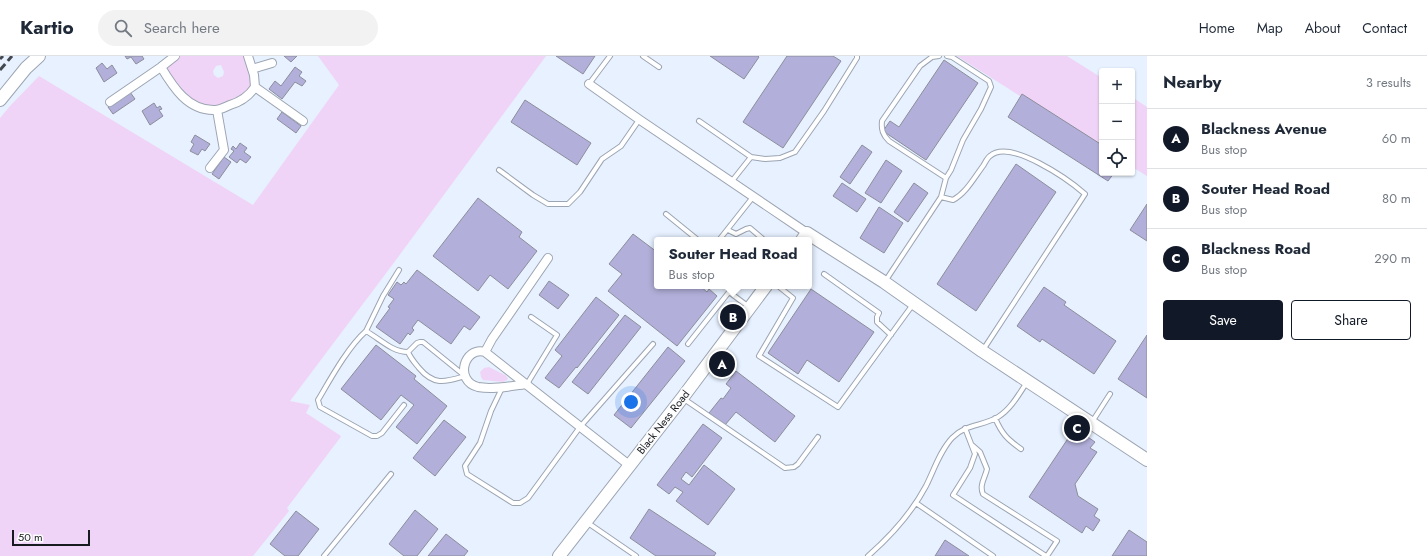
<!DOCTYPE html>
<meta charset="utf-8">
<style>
:root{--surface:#fff;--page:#f2f2f3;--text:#1f2937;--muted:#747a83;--line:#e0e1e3;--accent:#111827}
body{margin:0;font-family:Jost,sans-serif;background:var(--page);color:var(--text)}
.controls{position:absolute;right:12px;top:12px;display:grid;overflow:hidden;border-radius:4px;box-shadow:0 1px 3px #0004}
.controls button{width:36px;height:36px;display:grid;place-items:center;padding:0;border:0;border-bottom:1px solid var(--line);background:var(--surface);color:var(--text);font:20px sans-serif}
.scale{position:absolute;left:12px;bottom:10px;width:78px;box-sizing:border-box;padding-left:4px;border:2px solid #171a1f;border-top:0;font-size:11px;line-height:14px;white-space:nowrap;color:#171a1f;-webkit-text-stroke:3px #fdfdfd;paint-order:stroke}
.you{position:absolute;left:631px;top:346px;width:14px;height:14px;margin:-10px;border:3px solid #fff;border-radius:50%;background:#1a73e8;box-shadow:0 0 0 6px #1a73e833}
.badge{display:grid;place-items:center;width:26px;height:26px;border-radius:50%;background:var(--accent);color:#fff;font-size:13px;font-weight:700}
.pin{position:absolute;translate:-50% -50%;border:2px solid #fff;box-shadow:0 1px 4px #0006}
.popup{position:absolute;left:654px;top:181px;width:158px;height:52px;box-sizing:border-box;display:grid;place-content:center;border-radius:4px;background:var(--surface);filter:drop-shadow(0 1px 3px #0005);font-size:13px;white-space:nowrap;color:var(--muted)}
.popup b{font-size:15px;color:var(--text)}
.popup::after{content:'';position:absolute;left:50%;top:100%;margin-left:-8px;border:8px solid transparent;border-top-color:var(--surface)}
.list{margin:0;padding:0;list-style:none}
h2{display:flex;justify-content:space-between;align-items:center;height:52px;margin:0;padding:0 16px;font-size:17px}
h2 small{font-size:13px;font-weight:400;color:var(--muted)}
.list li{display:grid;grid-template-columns:26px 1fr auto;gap:12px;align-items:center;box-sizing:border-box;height:60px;padding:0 16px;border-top:1px solid var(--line)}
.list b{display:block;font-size:15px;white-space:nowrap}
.list p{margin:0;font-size:13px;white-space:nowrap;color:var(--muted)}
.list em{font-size:13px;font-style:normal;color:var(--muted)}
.actions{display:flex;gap:8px;padding:12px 16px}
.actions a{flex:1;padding:9px 0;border:1px solid var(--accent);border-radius:4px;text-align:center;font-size:14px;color:var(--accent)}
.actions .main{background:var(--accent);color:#fff}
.icon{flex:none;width:22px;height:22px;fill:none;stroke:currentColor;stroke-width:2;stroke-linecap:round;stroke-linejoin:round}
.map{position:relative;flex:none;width:1147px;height:500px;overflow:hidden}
header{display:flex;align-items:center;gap:24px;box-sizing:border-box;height:56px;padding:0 20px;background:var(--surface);border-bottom:1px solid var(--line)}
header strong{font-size:19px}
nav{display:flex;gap:22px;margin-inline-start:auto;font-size:14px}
.search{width:280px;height:36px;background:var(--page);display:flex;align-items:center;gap:10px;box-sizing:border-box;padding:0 14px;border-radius:22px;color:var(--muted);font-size:15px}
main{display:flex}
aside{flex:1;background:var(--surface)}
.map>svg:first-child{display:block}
.green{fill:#f0d4f7;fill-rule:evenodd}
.building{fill:#b2b0da;stroke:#8d8d9b}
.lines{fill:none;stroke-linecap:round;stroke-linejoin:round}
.lane-casing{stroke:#9ca5b2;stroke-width:6}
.street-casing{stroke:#9ca5b2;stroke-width:10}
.secondary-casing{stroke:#9ca5b2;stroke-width:14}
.lane{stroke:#fff;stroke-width:4}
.street{stroke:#fff;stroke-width:8}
.secondary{stroke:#fff;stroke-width:12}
.rail{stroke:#43474e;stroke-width:3;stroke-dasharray:8 4;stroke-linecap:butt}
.labels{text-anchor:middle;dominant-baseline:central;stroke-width:3.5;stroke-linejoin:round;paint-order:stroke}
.street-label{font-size:11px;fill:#171a1f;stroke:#fdfdfd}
</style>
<header>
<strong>Kartio</strong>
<div class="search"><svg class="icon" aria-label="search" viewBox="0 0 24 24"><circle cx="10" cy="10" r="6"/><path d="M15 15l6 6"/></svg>Search here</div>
<nav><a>Home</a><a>Map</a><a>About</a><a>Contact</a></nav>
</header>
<main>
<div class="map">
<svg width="1147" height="500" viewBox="0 0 1147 500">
<rect width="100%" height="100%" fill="#e7f1ff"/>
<!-- green -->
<path class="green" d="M175,0H248L254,19L251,36L217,54L191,47L161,11ZM221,9L224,16L223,20L218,22L214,19L213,15L216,10Z
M318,0H546L393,208L290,345L310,349L306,357L341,380L340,382L287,452L289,455L253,500H0V62L10,50L39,20L253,149L339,29Z
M957,0H1067L1102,22V92Z
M1132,41L1147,51V120L1132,111Z
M489,311L505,319L508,322L507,324L503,326L483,324L481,321L480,316L484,312Z"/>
<!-- building -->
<path class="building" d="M125,0H142L144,3L136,8L131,1L127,3Z
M284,0H297L291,6Z
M556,0H595L583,18Z
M710,0H758L759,1L744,23Z
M787,0H833L841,5L783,92L743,66Z
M944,4L978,27L926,104L883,75L890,65L899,71Z
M102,7L107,13L112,9L117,17L104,26L96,12Z
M295,11L302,16L299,20L306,25L302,30L295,26L282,43L269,33L275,25L281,30Z
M130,36L135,43L113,58L108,51Z
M1022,38L1102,89V117H1114L1108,125L1008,61Z
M525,44L591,87L577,109L511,66Z
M154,47L157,52L160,50L162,53L159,54L163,60L150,69L142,55Z
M282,56L301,70L296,77L277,63Z
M195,79L210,88L205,95L202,93L198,99L190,95L194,88L191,86Z
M240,87L247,92L244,96L251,101L246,107L240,103L237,107L229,101L234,95L231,93L233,90L236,93Z
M862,89L872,96L850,128L840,121Z
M224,101L231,106L219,123L212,118Z
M886,104L902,115L881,147L865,137Z
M1016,108L1056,136L976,255L937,228Z
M842,127L866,143L857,156L833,140Z
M914,127L928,137L908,166L894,156Z
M478,142L522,176L519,181L537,195L508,233L490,219L478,235L433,200Z
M1147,148V185L1130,174Z
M879,151L903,167L884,197L860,182Z
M633,178L657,196V230H700L707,236L709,233L717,240L677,290L608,235L622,218L609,208Z
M417,214L480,261L470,274L464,270L451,288L418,264L412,272L414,274L410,279L408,277L400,288L376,271L390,252L388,251L394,243L388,239L397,226L401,229L404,226L406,228Z
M549,225L569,239L558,253L539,239Z
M1044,231L1066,246L1064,249L1116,285L1094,318L1042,283L1040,286L1017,270Z
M811,233L874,276L839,326L807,304L798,318L768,297Z
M596,241L619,259L577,312L576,311L559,332L545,322L562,300L555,294Z
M625,259L641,271L588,338L572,326Z
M1147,279V342L1118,323Z
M376,289L416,320L414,323L447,350L417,388L396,371L414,349L401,339L381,364L341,333Z
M668,291L685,305L631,372L614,359Z
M736,315L795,360L775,386L736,356L725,369L709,357L721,342L723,343L731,332L726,328Z
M444,364L466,381L435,420L413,402Z
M703,368L722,382L692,421L686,416L681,423L689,429L704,409L735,433L708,469L676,445L683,436L675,431L669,438L657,429Z
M1082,377L1095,386L1090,392L1097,396L1075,428L1078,440L1098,453L1094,460L1100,464L1093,475L1086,470L1082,477L1029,441L1071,378L1078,383Z
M649,453L716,497L714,500H656L630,482Z
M415,454L438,473L417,500H404L389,488Z
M296,455L319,473L298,500H285L270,488Z
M1129,474L1147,486V500H1112Z
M446,478L468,495L464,500H428Z
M945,484L969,500H935Z"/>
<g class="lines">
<!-- lane casing -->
<g class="lane-casing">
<path id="lane" d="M643,0L659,11
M939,0L932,1L920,10L882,65C881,74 883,79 889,85L946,122
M589,28L610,0
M699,65L751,101
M499,114L533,139L548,148H568L580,136L602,103L621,90L639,64
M732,125L751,101L765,103L780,102L795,96L824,55L857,2V0
M941,141L953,144C966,137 974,122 983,110C985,107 987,102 990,100C1010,82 1069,124 1085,138L983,294
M666,158L698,184
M728,174L736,178L746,173L750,172L764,184
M719,184L753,141
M824,218L879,257L877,261V266L891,279
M886,224L941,141L946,122L951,114L963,84L981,53L991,31L989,25L952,1L947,0
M778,230L793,242L759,300L838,351L914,247
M729,236L733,230
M366,275L383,240L399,214
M420,286H423L465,320C445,326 434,330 419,312C415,307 411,303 408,296L417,287Z
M688,288L729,236L749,251
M527,328L557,279L531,261
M502,332L491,355L480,387L465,410L467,418L513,447H520L528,442L580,371L653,288
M684,343L785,412L794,411L798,408L818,381
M404,349L382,377L377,380H372L320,351L318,344C331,322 348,291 366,275C380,283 392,296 408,296
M995,362C1002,378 1007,383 1021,393
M1092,366L1110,338
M965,372L975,398L970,412L953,439L1046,500
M972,389L980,396L987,413C985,422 979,429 983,438L1057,485L1047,500
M916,447L993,500
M588,467L636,500
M324,500L391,418
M868,500C892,479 911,458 926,430C934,414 940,395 952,382C965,368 983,370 998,361C1011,353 1019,338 1027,326"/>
</g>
<!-- street casing -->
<g class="street-casing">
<path id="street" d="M161,11C173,31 188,55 215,54C220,54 225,51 230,49C240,46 249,40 255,31L254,19L248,0
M252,13L272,7
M589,28L640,64L807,177
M255,31L303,65
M110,46L161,11L175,0
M210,112L224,94L217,54
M485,296L492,283L548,202
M527,328C510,330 494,334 478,331C454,325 464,290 485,296L629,409"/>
</g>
<!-- secondary casing -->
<g class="secondary-casing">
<path id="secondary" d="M0,44L26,12L39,0
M802,184L807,177L884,226L982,295L1147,404
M559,500L683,341L766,230"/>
</g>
<!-- lane -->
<use href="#lane" class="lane"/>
<!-- street -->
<use href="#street" class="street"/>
<!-- secondary -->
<use href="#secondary" class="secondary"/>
<!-- rail -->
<path class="rail" d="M0,3L3,0
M0,14L12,0"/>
</g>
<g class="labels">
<!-- street labels -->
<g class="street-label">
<text transform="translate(663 366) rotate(-52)">Black Ness Road</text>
</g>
</g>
</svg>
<div class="controls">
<button>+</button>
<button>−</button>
<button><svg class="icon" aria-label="locate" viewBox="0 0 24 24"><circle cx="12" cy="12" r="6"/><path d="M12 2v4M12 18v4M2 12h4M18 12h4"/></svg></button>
</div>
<div class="scale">50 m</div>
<div class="you"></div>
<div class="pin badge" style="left:722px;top:308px">A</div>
<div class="pin badge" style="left:733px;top:261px">B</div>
<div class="popup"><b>Souter Head Road</b>Bus stop</div>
<div class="pin badge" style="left:1077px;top:372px">C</div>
</div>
<aside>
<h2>Nearby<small>3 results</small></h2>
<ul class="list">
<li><span class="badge">A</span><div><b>Blackness Avenue</b><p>Bus stop</p></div><em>60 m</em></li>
<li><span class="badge">B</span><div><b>Souter Head Road</b><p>Bus stop</p></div><em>80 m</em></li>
<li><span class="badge">C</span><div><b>Blackness Road</b><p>Bus stop</p></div><em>290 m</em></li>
</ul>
<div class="actions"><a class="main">Save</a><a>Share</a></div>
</aside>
</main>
